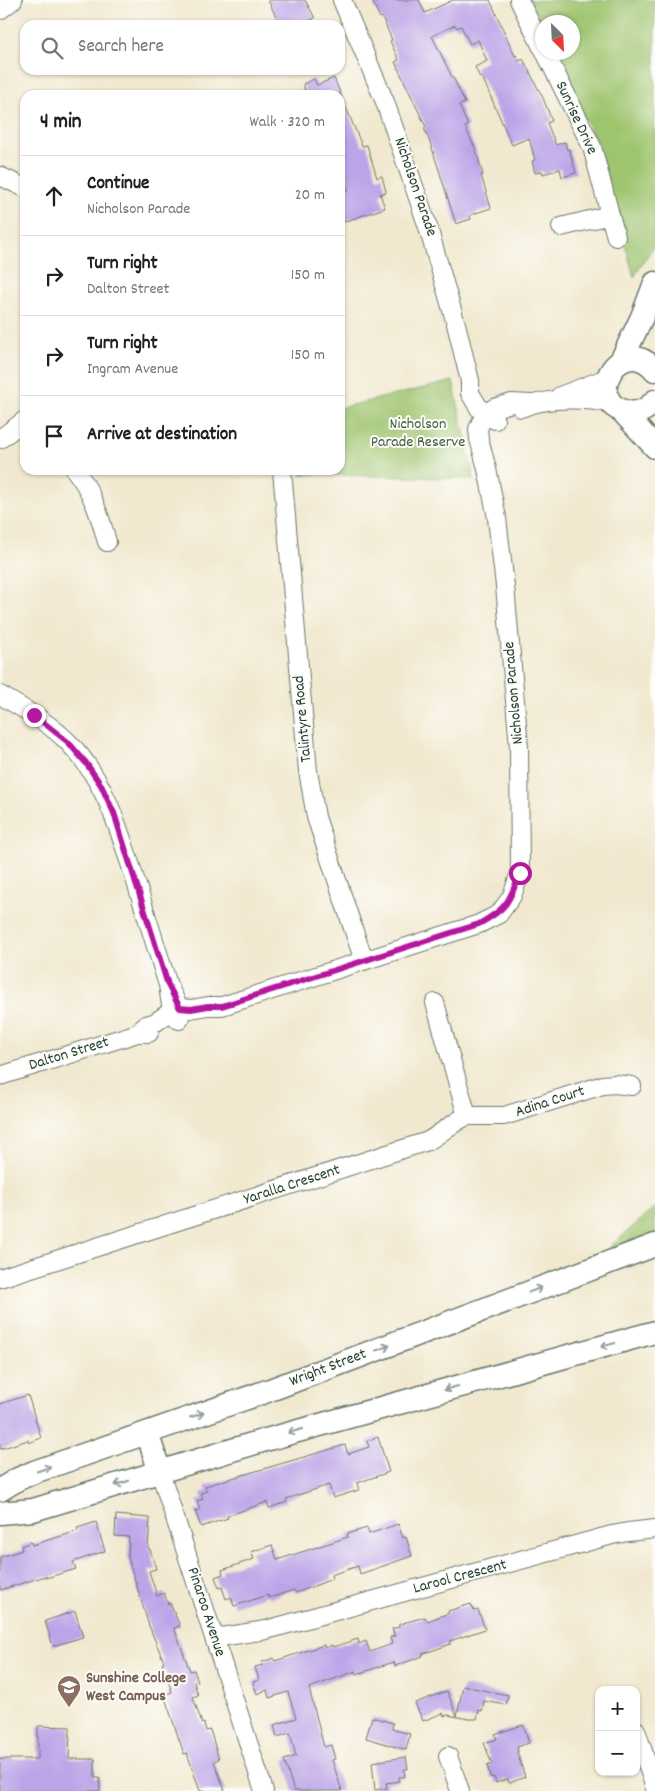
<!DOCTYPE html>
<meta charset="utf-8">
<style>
:root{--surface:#fff;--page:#f2f2f2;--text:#202124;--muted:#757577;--line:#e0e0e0}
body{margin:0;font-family:Dekko,sans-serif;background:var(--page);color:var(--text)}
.controls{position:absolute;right:15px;bottom:15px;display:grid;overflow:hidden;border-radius:10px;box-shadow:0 1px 4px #0004}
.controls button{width:45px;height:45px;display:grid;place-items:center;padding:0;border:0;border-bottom:1px solid var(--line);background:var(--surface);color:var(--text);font:25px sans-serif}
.compass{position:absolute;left:535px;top:15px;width:45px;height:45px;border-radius:50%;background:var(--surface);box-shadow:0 1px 4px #0004;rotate:156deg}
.stop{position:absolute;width:15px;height:15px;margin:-11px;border:4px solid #b5179e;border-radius:50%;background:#fff}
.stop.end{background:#b5179e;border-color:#fff;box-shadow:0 1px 5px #0008}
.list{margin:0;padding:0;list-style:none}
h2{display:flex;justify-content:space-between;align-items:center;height:65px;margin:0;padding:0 20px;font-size:21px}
h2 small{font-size:16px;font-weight:400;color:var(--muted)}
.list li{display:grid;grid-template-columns:32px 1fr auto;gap:15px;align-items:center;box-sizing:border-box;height:80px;padding:0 20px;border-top:1px solid var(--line)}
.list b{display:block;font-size:19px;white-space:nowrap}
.list p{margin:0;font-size:16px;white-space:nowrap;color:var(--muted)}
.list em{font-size:16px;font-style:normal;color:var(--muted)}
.icon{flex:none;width:28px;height:28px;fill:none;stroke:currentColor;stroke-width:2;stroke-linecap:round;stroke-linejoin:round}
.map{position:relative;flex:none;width:655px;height:1791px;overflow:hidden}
.search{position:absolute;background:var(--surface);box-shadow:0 1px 4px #0004;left:20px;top:20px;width:325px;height:55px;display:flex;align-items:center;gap:12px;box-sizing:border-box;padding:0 18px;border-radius:15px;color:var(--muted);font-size:19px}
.panel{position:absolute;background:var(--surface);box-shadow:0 1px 4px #0004;left:20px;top:90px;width:325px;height:385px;border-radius:15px}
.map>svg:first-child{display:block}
.green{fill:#9ec46e;stroke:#5e8051}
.building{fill:#bda4e8}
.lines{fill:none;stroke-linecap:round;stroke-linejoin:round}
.minor-casing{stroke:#68796a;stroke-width:20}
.tertiary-casing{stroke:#68796a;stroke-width:25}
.minor{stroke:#fff;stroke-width:18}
.tertiary{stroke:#fff;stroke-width:22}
.oneway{stroke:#8f9e9a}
.route{stroke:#b5179e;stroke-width:6}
.labels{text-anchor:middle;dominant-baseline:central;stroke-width:4;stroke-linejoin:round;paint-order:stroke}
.street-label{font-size:16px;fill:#1f3d34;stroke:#fdfcf7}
.park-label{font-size:16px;fill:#3f5f42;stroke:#fdfcf7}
.education-label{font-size:16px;font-weight:bold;fill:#785e54;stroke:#fdfcf7;text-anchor:start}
</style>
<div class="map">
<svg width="655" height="1791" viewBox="0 0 655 1791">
<rect width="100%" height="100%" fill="#fdfcf7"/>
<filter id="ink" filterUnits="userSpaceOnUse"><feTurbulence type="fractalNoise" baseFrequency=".02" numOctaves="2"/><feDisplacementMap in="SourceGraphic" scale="10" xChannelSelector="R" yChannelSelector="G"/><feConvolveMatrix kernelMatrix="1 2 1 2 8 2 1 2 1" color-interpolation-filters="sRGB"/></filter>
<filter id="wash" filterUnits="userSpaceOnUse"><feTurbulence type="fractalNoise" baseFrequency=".0096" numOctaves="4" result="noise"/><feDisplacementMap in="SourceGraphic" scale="20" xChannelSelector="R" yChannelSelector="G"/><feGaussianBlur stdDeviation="1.12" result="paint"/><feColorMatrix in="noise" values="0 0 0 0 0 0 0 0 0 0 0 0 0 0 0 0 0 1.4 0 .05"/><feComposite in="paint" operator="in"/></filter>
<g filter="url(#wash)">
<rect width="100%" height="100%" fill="#f1e8cf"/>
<!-- green -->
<path class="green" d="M526,0H655V244L634,277L598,145L552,53L572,52V22H542V33Z
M453,381L474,479L301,474V470H340V408Z
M655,1207V1238L644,1242L610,1247Z"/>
<g id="blocks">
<!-- building -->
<path class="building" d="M268,0H305L315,18L301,25H280Z
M379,0H419L425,13L453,0H490L515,56L516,55L519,61L523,59L543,98L552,121L547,123L556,145L565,142L567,150L569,149L576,173L562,177L560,169L543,174L542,171L535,173L532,161L535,160L529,138L512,145L482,77L480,78L475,67L487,61L478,40L470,44L461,26L457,28L455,25L432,36L452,77H453L465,103L459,105L468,126L465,127L475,148L483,175H481L491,208L470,215L471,219L456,224L431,145L424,128L426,127L395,62L399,60L390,41L392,40L382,17L380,18L373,3Z
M334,78L362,146L367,145L377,178L382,176L386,192L380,194L385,208L340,223V194L348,191L340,166V95L294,94L305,90L303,84L314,79L317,85Z
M28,1395L41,1438L29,1443L28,1440L0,1449V1404Z
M378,1437L389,1472L357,1483L359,1490L333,1498L329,1485L286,1499L287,1502L269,1508L267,1502L227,1516L228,1518L201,1527L195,1511L200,1510L197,1501L203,1499L201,1493L207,1491L205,1486L345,1445L348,1454L369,1447L367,1441Z
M116,1515L150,1518L148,1549H150L156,1569L149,1571L157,1596L164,1593L168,1604L170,1603L180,1626L174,1628L190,1671L194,1670L198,1681L194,1682L198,1695L193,1697L202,1724L204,1723L206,1731L210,1730L219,1759L214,1761L225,1791H200L187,1753L184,1754L164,1695L172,1692L162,1663L164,1662L149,1626L128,1558L129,1537L115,1536Z
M96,1522L105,1551L73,1562L76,1569L46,1578V1576L0,1590V1557L22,1550L21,1546L31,1542L32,1545L78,1531L77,1528Z
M398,1524L403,1538L406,1537L412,1556L360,1574L358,1566L331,1575L332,1579L296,1593L294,1590L269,1598L268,1595L234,1606L231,1597L226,1599L222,1587L219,1588L215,1577L223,1574L222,1570L254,1559L251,1552L272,1545L277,1560L348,1537L347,1534L367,1528L369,1534Z
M471,1604L474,1611L478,1610L485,1629L450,1641L451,1644L422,1654L423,1656L395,1666L394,1662L357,1674L356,1671L309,1688L324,1747L331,1745L335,1759L332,1760L342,1791H294L284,1760L296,1756L290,1733L277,1737L274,1725L296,1718L288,1692L269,1698L267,1690L257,1694L253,1682L259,1680L255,1667L263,1665L262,1662L274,1658L275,1661L324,1645L325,1648L332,1645L333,1647L358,1639L359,1644L366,1641L370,1652L392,1644L390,1637L395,1636L392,1629L399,1627V1624L425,1617L427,1621L449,1613L448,1611Z
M75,1611L83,1637L53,1646L45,1621Z
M463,1686L508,1695L506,1705L484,1701L482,1711L479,1710L477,1719H469L448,1715L444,1716L443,1713L423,1721L415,1703L447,1691L457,1716Z
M372,1717L393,1723L392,1729L410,1734L406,1750L366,1738Z
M523,1725L529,1743L517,1747L518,1752H517L525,1777L509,1783L508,1779L496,1783L494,1777L491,1778L487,1766L492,1764L484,1743L497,1739L495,1734Z
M38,1726L70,1727L69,1759H95V1778H100V1791H0V1759H38Z
M406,1757L408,1769H404L405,1777H399V1781L386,1783L387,1788L375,1790L372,1762Z"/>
</g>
</g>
<g filter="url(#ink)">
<use href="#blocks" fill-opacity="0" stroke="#68796a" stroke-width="1"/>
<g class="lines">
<!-- minor casing -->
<g class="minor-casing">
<path id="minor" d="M342,0L385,102L428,227L456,324L470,381V393L479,408L495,420
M519,0L542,47
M0,10L13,0
M545,52L592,147L616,237
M0,176L25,188
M561,227L610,215
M560,396L607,378
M521,408C547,397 585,398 612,404
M0,439L25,420
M75,470C92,491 100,516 107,542
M282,470L308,771L316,817L364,961
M0,695C24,709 50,723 69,743C106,781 119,830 135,879C146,914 157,950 168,985C170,996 170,1013 179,1020L182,1014L168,985
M138,1033L146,1025L156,1022L170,1012L180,1008L191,1009L208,1006H222L479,924L499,914L512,896L520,873L519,747L505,586L497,518L487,469L479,439L478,429L481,422L486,414L494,408L512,403L531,404
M0,1076L138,1033H149
M467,1116H504L603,1085L615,1084L632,1086
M0,1278L428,1141C442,1133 453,1122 467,1116L435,1003
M160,1472L264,1791
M214,1638L266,1630L612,1535L628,1532L655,1529
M636,1730L655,1788
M448,1756L460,1791"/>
</g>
<!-- tertiary casing -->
<g class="tertiary-casing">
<path id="tertiary" d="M621,361L642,317L655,283
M655,370C620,330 580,403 628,412C639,414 648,409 655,401
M621,410L655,447
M147,1433L160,1472
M0,1490L18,1479L34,1472L270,1390L655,1245
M0,1513L33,1510L262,1441L655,1332"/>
</g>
<!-- minor -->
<use href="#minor" class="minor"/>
<!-- tertiary -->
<use href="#tertiary" class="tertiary"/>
</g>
<!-- one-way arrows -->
<defs><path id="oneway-shaft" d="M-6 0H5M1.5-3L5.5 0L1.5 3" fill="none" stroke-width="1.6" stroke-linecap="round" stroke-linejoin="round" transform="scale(1.25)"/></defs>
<g class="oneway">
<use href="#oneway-shaft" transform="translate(535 1290) rotate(-21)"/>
<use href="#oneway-shaft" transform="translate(608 1345) rotate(165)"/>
<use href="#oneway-shaft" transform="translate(383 1348) rotate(-21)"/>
<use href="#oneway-shaft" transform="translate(451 1388) rotate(165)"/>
<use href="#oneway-shaft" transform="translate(197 1415) rotate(-19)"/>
<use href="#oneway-shaft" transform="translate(295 1431) rotate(164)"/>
<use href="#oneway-shaft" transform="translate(44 1469) rotate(-19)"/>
<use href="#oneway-shaft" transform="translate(122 1483) rotate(163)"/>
</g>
</g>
<g class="lines" filter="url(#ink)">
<!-- route -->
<path class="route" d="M34,715L68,742L86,763L101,785L114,813L168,985L180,1008L191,1009L208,1006H222L479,924C506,909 509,903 520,873"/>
</g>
<!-- icons -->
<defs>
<g id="school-pin" transform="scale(1.25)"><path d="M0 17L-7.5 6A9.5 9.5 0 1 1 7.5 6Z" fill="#8d6e63" stroke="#fdfcf7"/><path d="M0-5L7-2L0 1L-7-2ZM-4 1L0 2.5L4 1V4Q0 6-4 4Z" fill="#fff"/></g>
</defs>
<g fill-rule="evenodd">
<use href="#school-pin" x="69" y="1687"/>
</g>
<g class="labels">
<!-- street labels -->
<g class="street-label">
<text transform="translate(576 118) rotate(65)">Sunrise Drive</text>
<text transform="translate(415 187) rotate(71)">Nicholson Parade</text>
<text transform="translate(514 693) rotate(-95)">Nicholson Parade</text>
<text transform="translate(303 719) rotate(-95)">Talintyre Road</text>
<text transform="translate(69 1054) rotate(-17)">Dalton Street</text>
<text transform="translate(550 1102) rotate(-18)">Adina Court</text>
<text transform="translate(292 1185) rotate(-18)">Yaralla Crescent</text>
<text transform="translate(328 1368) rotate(-21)">Wright Street</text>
<text transform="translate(460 1577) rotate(-15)">Larool Crescent</text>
<text transform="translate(206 1612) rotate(72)">Pinaroo Avenue</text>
</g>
<!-- park labels -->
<g class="park-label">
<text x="418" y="424">Nicholson<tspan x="418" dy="18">Parade Reserve</tspan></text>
</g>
<!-- education labels -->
<g class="education-label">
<text x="86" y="1678">Sunshine College<tspan x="86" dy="18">West Campus</tspan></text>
</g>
</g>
</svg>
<div class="controls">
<button>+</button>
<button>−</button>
</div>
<svg class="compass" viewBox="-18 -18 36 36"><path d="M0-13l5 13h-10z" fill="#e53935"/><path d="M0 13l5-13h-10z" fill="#757577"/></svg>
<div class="stop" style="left:520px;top:873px"></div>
<div class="stop end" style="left:34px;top:715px"></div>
<div class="search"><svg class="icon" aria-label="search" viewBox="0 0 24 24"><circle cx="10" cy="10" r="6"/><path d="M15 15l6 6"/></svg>Search here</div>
<section class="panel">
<h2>4 min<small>Walk · 320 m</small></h2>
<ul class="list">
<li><svg class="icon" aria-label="ahead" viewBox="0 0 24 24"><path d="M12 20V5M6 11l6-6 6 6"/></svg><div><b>Continue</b><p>Nicholson Parade</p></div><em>20 m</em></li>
<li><svg class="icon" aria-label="right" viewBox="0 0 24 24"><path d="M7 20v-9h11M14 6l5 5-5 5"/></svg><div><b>Turn right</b><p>Dalton Street</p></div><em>150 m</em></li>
<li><svg class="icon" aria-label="right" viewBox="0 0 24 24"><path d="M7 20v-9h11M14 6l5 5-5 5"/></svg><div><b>Turn right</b><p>Ingram Avenue</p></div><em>150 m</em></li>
<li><svg class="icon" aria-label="arrive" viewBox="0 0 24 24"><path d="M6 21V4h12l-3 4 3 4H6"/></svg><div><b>Arrive at destination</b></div></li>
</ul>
</section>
</div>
